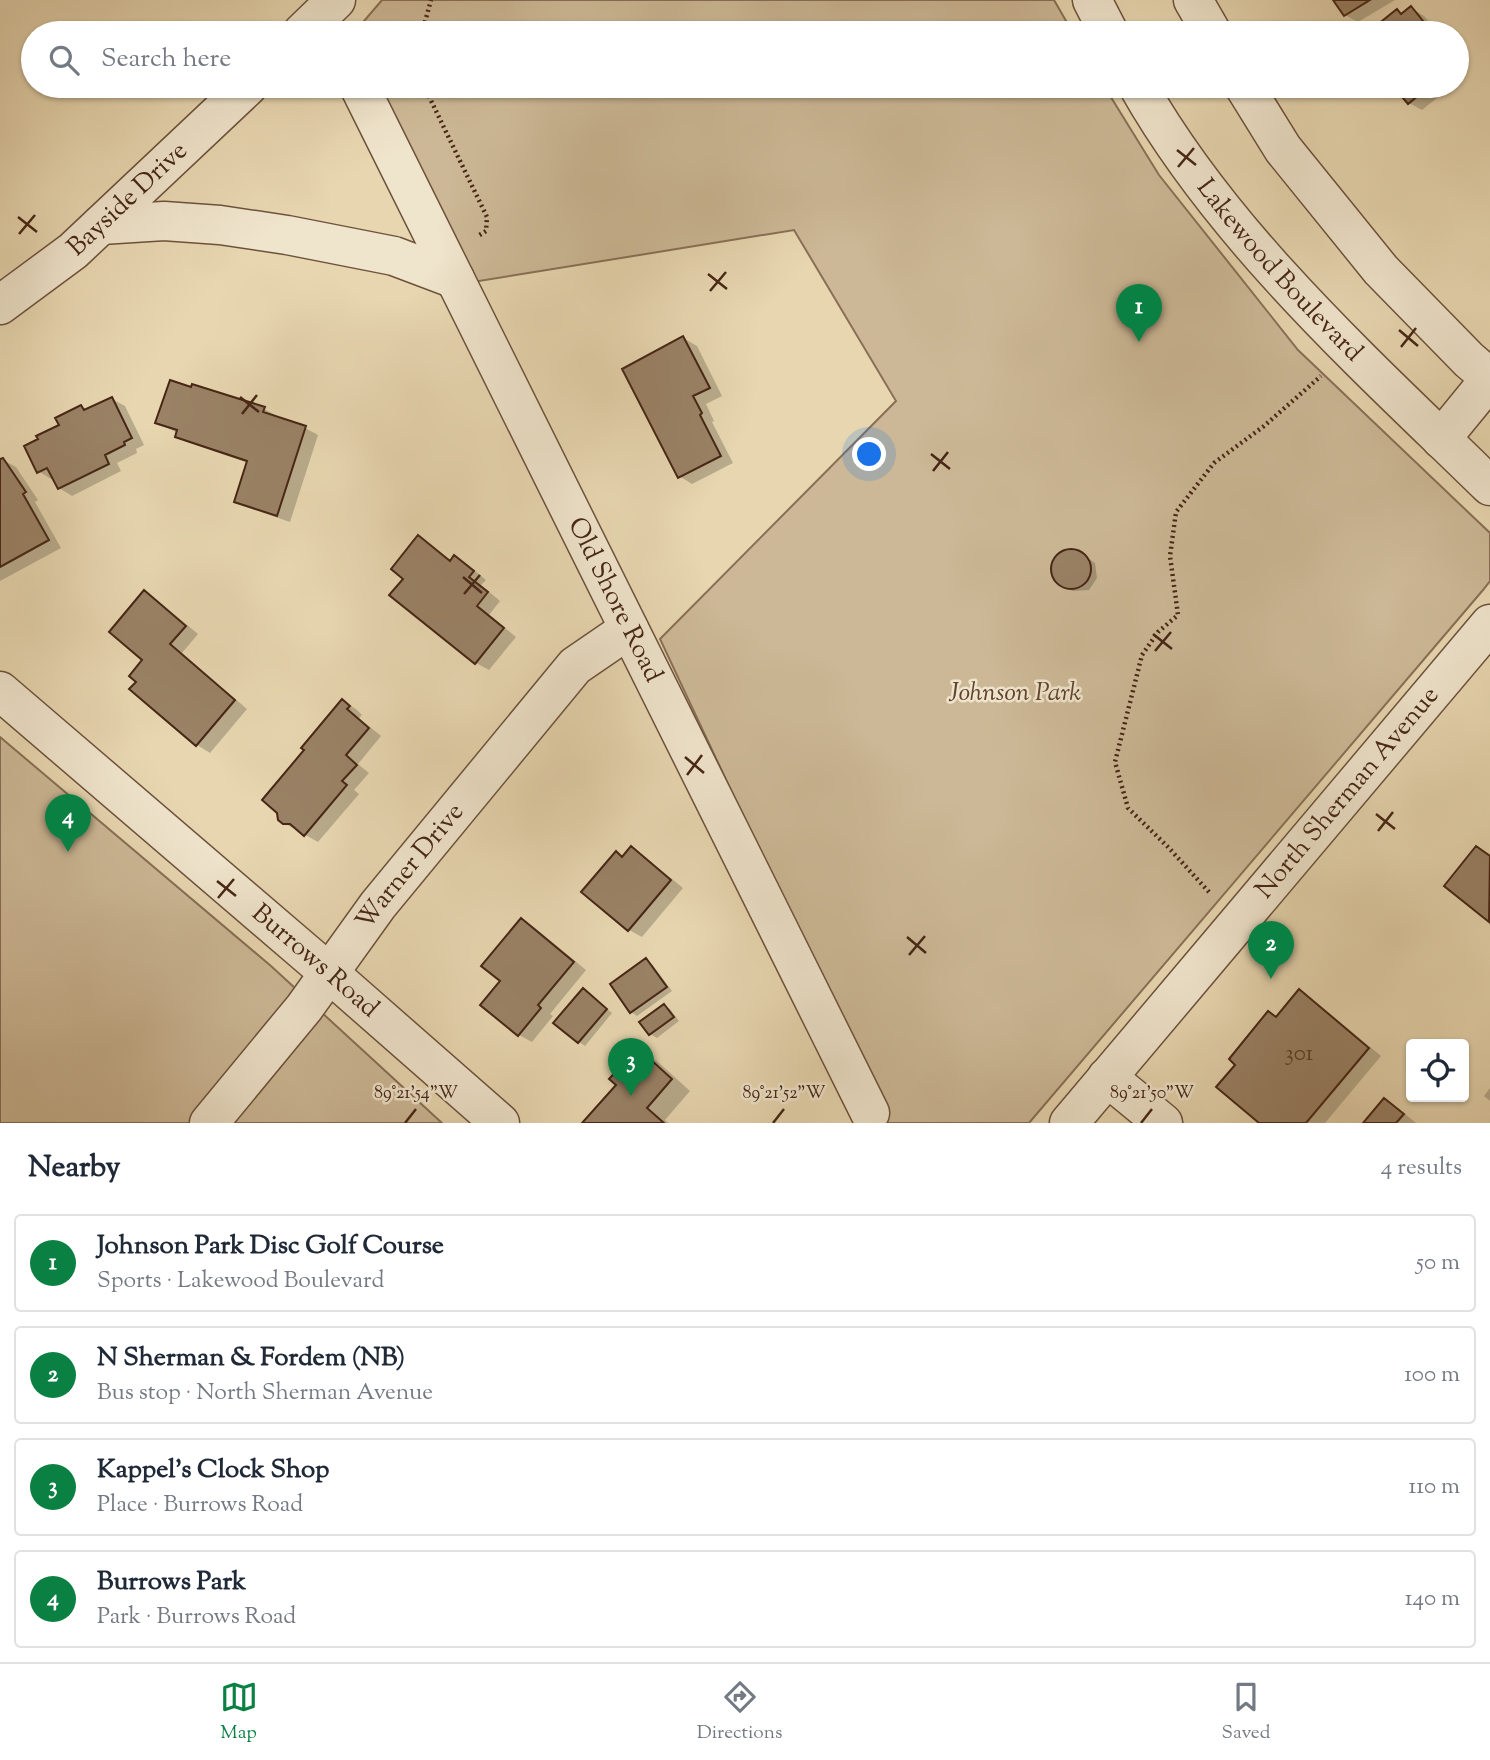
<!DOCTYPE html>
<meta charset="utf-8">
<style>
:root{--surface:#fff;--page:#f2f2f3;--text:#1f2937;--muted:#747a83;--line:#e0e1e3;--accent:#0b8043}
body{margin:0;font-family:"Sorts Mill Goudy",serif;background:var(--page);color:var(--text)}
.controls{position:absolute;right:21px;bottom:21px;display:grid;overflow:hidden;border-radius:7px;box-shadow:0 2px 5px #0004}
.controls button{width:63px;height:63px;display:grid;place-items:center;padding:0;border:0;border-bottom:2px solid var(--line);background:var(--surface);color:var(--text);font:35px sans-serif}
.you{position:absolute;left:870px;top:455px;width:24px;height:24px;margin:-18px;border:5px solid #fff;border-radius:50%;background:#1a73e8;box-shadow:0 0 0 10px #1a73e833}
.badge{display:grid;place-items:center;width:46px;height:46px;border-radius:50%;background:var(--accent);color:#fff;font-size:23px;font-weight:700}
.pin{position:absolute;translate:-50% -58px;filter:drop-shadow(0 2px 4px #0008)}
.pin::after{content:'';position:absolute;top:37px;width:24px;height:21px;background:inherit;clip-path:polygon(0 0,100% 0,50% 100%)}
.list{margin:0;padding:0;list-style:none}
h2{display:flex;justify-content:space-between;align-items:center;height:91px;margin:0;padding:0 28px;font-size:30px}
h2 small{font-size:23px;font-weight:400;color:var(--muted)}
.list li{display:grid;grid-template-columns:46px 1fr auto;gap:21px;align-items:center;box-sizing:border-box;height:98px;margin:0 14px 14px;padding:0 14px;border:2px solid var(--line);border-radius:7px}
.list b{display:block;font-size:26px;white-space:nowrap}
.list p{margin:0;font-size:23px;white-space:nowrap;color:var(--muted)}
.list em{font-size:23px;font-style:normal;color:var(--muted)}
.icon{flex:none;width:38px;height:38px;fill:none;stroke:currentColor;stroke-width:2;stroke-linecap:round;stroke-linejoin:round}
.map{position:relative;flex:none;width:1490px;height:1123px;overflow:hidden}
.search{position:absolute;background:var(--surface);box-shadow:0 2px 5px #0004;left:21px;right:21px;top:21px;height:77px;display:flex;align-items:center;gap:18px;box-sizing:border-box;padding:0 24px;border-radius:38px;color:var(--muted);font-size:26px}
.sheet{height:539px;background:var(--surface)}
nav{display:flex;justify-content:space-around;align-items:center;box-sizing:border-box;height:98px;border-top:2px solid var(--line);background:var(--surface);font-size:19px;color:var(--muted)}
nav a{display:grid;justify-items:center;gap:4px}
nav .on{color:var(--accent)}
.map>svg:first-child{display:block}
.green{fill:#ccb896;stroke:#896f56;stroke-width:2}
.shadow{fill:#0003}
.building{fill:#9a8266;stroke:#462615;stroke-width:2}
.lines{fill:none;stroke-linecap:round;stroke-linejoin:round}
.minor-casing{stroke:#6e523c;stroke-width:41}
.path{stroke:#462615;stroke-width:4.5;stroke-dasharray:2 3.5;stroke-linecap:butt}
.minor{stroke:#efe4cc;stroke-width:38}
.ticks{fill:none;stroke:#462615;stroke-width:2.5}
.labels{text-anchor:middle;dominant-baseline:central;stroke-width:5;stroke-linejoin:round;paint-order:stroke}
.number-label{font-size:23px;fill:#5b3d29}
.street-label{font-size:26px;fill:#462615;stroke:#efe4cc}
.park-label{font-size:26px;font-style:italic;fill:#61432f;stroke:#efe4cc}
.ticks-label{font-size:18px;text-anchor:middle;fill:#462615;stroke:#efe4cc;stroke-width:5;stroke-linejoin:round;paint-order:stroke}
</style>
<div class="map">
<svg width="1490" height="1123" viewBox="0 0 1490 1123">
<rect width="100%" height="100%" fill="#e7d6b0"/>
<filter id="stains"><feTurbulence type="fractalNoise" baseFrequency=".00286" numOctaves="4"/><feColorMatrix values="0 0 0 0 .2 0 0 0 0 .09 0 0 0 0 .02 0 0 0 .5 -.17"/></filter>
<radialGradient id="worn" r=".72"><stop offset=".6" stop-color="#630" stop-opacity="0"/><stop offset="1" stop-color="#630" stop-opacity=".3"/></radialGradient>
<!-- green -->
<path class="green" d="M382,0H1054L1073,33H359L364,21Z
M373,86H1104L1159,175L1298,350L1490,533V581L1483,590L1029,1123H887L660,639L896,401L794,230L473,282Z
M0,737L271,966L442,1123H0Z"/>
<!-- shadow -->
<path class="shadow" d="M1336,0H1395L1358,22L1345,15Z
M1411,8L1424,16L1439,33H1370L1397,11L1403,14Z
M1395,86H1452L1422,110L1409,103Z
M683,338L697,346L722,396L706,404L714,421L712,422L733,463L692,484L679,476Z
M112,399L125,406L144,445L136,449L137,453L117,463L121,471L72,496L59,488L54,478L51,479L38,471L61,426L81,407L88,410Z
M264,409L277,416L276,418L305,428L318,435L290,522L249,508L236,501L248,463L190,443L177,436L178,433L157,423Z
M3,460L16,467L38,500L35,502L61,548L0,581V461Z
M418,537L452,561L455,558L468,565L486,580L481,585L500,601L489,615L516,637L489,670L476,663L405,578Z
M1075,550L1095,563L1097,578L1089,590L1073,591L1055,578L1052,564L1061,553Z
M144,592L157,600L198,634L182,653L247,709L210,753L197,745L132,689L138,682L145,660Z
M343,701L356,709L362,715L359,718L381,736L358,764L369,773L354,790L359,794L318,842L284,823L306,750Z
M631,848L644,856L683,888L642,937L629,930L616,853L623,857Z
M1477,848L1490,855V920L1447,885Z
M521,920L534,927L586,970L550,1014L553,1016L532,1042L519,1035L502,981Z
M646,961L652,964L672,991L637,1016L631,1012Z
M1299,992L1312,999L1381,1056L1325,1123H1262L1277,1018Z
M589,994L612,1013L585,1046L579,1042Z
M664,1006L670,1009L679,1021L657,1038L650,1034L642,1022Z
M638,1050L657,1061L690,1091L665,1120L669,1123H584L618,1085Z
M1490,1088V1101L1484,1096Z
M1385,1100L1398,1108L1416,1123H1365Z"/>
<!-- building -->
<path class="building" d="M1333,0H1370L1344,16Z
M1411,6L1431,31L1429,33H1367L1397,9L1401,14Z
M1393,86H1430L1408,104Z
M683,336L710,388L693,396L702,413L700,415L721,456L678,478L622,369Z
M170,380L191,387L192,384L265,407L263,412L306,426L277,516L234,502L247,461L175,437L177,430L155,423Z
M112,397L132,438L124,442L125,445L105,455L109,464L58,489L47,468L37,473L24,446L38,439L36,436L59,425L55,418L81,405L84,410Z
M3,458L26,492L23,494L49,540L0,567V459Z
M418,535L450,561L454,555L474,571L469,577L488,592L477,606L504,628L475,664L389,595L403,579L391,569Z
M1051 569a20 20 0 1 1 40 0a20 20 0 1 1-40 0Z
M144,590L186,626L170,644L235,700L196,746L129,689L136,682L129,676L142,660L109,632Z
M342,699L350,706L347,709L369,728L346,755L357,765L342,781L347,785L304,836L290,824H283L278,820L277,813L262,800L304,750L301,748Z
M631,846L671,880L628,931L581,892L616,851L622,857Z
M1476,846L1490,856L1489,922L1444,886Z
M521,918L574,962L538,1005L541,1008L518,1036L480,1005L500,981L481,966Z
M646,958L667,987L630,1013L610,984Z
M583,988L607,1009L578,1043L553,1023Z
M1299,989L1369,1048L1306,1123H1259L1216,1087L1235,1065L1229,1059L1268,1011L1276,1017Z
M664,1004L674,1017L649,1035L639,1022Z
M638,1048L672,1079L647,1108L664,1123H582L616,1085L609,1079Z
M1384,1098L1404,1114L1396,1123H1363Z"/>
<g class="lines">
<!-- minor casing -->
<g class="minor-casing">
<g id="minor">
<path d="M1092,0L1109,33"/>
<path d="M1193,0L1212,33"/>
<path d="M302,33L336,0"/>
<path id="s1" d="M359,86L870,1113"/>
<path id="s2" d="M1138,86C1224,238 1366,365 1490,486"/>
<path d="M1244,86L1283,149L1381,270L1469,360L1490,378"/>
<path d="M101,225L164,221L220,225L287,235L394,256L455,279"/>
<path id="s3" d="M0,305L73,251L248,86"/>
<path d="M1441,439L1490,379"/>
<path id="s4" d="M0,691L329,973L500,1123"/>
<path d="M1107,1077L1163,1123"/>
<path id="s5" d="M209,1123L304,1008L378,905L575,666L629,629"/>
<path id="s6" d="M1069,1123L1490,624"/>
</g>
</g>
<!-- path -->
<path class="path" d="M422,33L431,0
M424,86L487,217L486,231L478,236
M1209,892L1168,847L1128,808L1115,762L1142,655L1158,632L1178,615L1170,556L1176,512L1214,463L1264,426L1321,376"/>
<!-- minor -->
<use href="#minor" class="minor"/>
</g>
<!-- ticks -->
<path class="ticks" d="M1177,150L1196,165M1178,167L1194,148M18,217L37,232M19,234L35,215M708,274L727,289M710,291L726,272M1399,330L1418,346M1401,347L1416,328M240,397L259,412M242,414L257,395M931,454L950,469M933,471L948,452M463,577L482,593M464,594L480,575M1153,634L1172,649M1155,651L1171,632M685,757L704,773M687,775L702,755M1376,814L1395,829M1378,831L1393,812M217,881L236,896M218,898L234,879M907,937L926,953M909,955L925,936M405,1123L416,1109M773,1123L784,1109M1141,1123L1152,1109"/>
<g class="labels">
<!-- number labels -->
<g class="number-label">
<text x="1299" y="1054">301</text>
</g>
<!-- street labels -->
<g class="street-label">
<text stroke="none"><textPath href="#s3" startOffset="166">Bayside Drive</textPath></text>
<text stroke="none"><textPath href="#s2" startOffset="233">Lakewood Boulevard</textPath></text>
<text stroke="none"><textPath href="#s1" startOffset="574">Old Shore Road</textPath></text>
<text stroke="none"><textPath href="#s6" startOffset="432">North Sherman Avenue</textPath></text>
<text stroke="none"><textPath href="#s5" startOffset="326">Warner Drive</textPath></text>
<text stroke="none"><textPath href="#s4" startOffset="415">Burrows Road</textPath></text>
</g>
<!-- park labels -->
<g class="park-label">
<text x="1015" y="693">Johnson Park</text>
</g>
</g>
<g class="ticks-label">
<text x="416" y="1098">89°21'54"W</text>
<text x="784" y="1098">89°21'52"W</text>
<text x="1152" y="1098">89°21'50"W</text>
</g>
<rect width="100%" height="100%" filter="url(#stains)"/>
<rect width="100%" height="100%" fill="url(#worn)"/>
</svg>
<div class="controls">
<button><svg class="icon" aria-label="locate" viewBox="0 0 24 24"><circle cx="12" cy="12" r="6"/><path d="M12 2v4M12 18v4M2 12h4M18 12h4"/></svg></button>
</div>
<div class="you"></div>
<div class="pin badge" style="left:1139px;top:342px">1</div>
<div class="pin badge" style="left:1271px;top:979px">2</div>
<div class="pin badge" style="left:631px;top:1096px">3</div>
<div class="pin badge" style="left:68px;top:852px">4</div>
<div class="search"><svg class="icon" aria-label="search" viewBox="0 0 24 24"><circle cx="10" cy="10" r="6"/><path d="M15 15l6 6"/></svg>Search here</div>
</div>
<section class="sheet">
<h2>Nearby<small>4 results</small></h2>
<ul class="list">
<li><span class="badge">1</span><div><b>Johnson Park Disc Golf Course</b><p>Sports · Lakewood Boulevard</p></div><em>50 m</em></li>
<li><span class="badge">2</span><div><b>N Sherman &amp; Fordem (NB)</b><p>Bus stop · North Sherman Avenue</p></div><em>100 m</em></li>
<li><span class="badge">3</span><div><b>Kappel's Clock Shop</b><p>Place · Burrows Road</p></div><em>110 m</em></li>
<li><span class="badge">4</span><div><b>Burrows Park</b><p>Park · Burrows Road</p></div><em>140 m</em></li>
</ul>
</section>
<nav>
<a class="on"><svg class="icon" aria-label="map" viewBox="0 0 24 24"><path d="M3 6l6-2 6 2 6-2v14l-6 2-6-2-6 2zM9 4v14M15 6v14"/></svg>Map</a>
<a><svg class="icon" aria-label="directions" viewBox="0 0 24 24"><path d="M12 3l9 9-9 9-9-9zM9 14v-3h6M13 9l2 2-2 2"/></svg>Directions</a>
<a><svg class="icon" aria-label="saved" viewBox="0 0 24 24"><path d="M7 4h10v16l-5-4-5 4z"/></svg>Saved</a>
</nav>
